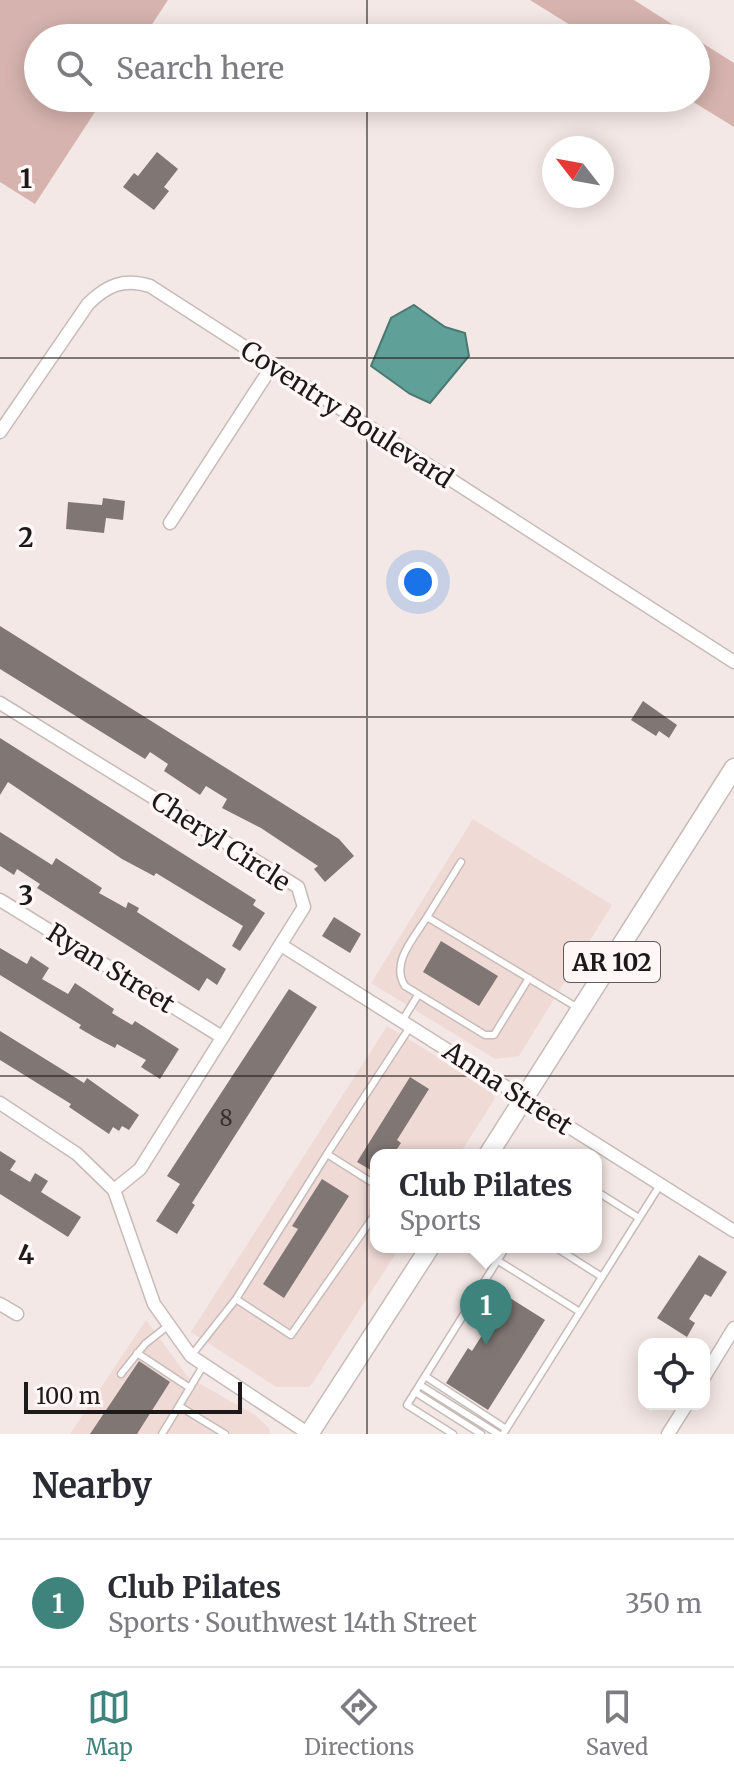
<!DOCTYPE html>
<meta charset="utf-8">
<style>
:root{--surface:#fff;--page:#f7f7f7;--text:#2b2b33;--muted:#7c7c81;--line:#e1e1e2;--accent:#3e847c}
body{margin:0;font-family:Merriweather,serif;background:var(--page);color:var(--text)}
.controls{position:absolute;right:24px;bottom:24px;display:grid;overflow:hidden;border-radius:16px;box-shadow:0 4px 20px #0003}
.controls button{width:72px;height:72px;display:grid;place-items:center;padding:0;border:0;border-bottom:2px solid var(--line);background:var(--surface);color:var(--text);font:40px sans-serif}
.compass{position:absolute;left:542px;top:136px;width:72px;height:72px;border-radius:50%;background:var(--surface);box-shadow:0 4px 20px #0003;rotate:301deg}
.scale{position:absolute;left:24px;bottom:20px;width:218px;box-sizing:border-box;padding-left:8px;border:4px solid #1d1918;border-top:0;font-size:22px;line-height:28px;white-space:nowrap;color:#1d1918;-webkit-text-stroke:6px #fef7f5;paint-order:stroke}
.you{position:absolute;left:418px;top:582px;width:28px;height:28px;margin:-20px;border:6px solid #fff;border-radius:50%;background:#1a73e8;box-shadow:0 0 0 12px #1a73e833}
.badge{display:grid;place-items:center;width:52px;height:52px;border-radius:50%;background:var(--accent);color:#fff;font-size:26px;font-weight:700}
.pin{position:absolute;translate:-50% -66px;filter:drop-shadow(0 2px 4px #0008)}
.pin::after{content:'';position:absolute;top:42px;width:28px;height:24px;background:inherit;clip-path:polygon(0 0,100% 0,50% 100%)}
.popup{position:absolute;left:370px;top:1149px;width:232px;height:104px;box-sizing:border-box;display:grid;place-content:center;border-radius:16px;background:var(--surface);filter:drop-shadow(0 2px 6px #0005);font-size:26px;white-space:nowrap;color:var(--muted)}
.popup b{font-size:30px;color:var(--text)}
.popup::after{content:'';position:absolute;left:50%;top:100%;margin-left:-16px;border:16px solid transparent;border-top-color:var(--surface)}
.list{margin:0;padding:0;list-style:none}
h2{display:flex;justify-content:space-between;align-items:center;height:104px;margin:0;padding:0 32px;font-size:34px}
h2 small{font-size:26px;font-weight:400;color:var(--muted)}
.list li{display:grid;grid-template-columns:52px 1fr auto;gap:24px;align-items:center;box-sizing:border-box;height:128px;padding:0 32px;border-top:2px solid var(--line)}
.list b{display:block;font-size:30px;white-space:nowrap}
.list p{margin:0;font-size:26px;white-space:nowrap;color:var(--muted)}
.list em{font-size:26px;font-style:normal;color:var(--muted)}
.icon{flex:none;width:44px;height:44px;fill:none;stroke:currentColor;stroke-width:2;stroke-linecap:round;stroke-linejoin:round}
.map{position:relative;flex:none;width:734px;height:1434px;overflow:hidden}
.search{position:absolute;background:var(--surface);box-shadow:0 4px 20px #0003;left:24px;right:24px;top:24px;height:88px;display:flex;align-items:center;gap:20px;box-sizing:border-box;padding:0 28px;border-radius:44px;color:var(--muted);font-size:30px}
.sheet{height:232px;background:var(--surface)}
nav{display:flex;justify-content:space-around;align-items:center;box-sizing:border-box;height:112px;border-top:2px solid var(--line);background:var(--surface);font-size:22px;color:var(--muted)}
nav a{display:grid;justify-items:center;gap:4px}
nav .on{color:var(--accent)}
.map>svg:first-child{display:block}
.built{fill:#efdad6}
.green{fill:#d6b3ae}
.water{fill:#5fa098;stroke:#4b7872;stroke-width:2}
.building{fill:#807674}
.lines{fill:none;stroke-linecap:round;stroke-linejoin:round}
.lane-casing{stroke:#c7bbb9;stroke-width:9}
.street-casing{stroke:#c7bbb9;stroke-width:15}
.primary-casing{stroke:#c7bbb9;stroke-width:21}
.lane{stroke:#fff;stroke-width:6}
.street{stroke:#fff;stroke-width:12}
.primary{stroke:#fff;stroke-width:18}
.grid{fill:none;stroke:#1d1918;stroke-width:2;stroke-opacity:0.55}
.labels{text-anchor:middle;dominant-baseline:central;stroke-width:7;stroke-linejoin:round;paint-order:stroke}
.number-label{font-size:22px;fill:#36302f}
.shield{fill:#fef7f5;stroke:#605c5a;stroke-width:2}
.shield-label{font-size:24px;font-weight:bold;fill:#1d1918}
.street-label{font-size:26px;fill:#1d1918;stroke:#fef7f5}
.grid-label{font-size:26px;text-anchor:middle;font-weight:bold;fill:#1d1918;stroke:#fef7f5;stroke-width:7;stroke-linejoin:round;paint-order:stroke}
</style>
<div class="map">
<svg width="734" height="1434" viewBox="0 0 734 1434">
<rect width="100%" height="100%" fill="#f4e8e6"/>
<!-- built -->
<path class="built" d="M473,819L612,905L519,1056L495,1059L371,983Z
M387,1026L493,1091L494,1100L459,1155H376V1247H400L310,1387H276L191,1332Z
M146,1320L188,1377L255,1415L269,1428L270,1434H70Z"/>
<!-- green -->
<path class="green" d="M0,0H168L143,38H38V98H104L35,204L0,182Z
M530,0H634L694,38H591Z
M696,39L734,63V127L687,98H696Z"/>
<!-- water -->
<path class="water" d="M414,305L445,327L465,333L469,356L430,403L410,394L371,366L391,318Z"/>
<!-- building -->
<path class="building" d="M157,152L178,169L164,187L169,191L154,210L123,187L134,173L138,176Z
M103,498L125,501L123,520L106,518L104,533L66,529L68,502L102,505Z
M0,626L339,839L354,856L325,882L314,869L318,866L261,828L222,808L227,799L206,786L200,795L164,771L168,764L150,752L145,759L0,669Z
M643,701L677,725L669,738L659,731L656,736L631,720Z
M0,738L256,900L253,905L265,913L240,951L232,946L243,926L156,873L154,876L122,859L8,782L0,795Z
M0,832L52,865L56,858L102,888L99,893L126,908L128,902L139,908L137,912L226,969L217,985L207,978L199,991L37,888L40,884L17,869L14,875L0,866Z
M334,917L361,934L350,953L322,936Z
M441,941L498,976L479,1006L423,972Z
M0,948L27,964L31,956L49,968L42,979L68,994L75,983L114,1009L112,1013L132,1025L135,1021L179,1049L160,1079L141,1067L146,1060L117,1044L115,1048L96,1038L79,1028L81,1025L0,975Z
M289,989L317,1007L192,1203L195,1205L177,1234L156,1221L180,1184L167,1176Z
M0,1031L84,1083L87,1078L139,1115L129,1130L122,1126L119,1131L113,1127L109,1134L69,1107L71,1104L0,1060Z
M410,1077L429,1089L397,1140L401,1143L393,1155H376V1173L357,1162Z
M0,1151L16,1161L10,1170L30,1182L35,1173L48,1181L41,1192L81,1217L68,1237L0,1194Z
M322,1179L349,1196L284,1298L263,1284L298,1229L292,1226Z
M699,1255L727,1272L711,1297L705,1294L689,1319L695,1323L687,1337L657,1318Z
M507,1296L545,1320L488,1410L446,1383L468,1348L472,1351Z
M139,1361L170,1382L137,1434H90Z"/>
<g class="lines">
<!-- lane casing -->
<g class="lane-casing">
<path id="lane" d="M427,917L461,862
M529,978L494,1035H485L405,986C390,963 414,938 427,917L578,1008
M402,1021L418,995
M376,1185L327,1154L410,1027
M596,1191L639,1218
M476,1247L580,1312
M555,1247L602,1277
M236,1299L327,1154
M137,1353L190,1388
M191,1356L236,1299L291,1335L376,1213
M203,1366L179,1406L225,1434
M121,1374L145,1344L169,1325
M425,1376L506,1429
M420,1385L498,1434
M415,1392L481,1434
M162,1434L179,1406
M453,1434L407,1405L506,1247
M503,1434L660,1185"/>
</g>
<!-- street casing -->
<g class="street-casing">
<path id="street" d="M0,432L88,304C107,285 124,278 150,286L734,662
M170,523L272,366
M0,703L298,887L304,907L140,1169L114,1190
M0,900L222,1037
M281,945L734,1231
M0,1103L77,1154L114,1190L154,1304L191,1356L309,1434
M0,1304L17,1314
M704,1377L734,1328
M668,1434L687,1404"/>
</g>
<!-- primary casing -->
<g class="primary-casing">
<path id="primary" d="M488,1155L734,768
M309,1434L430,1247"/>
</g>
<!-- lane -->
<use href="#lane" class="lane"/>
<!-- street -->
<use href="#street" class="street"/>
<!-- primary -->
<use href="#primary" class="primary"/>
</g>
<!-- grid -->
<path class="grid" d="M367,0V38M367,98V1434M0,358H734M0,717H734M0,1076H734"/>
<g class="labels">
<!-- number labels -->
<g class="number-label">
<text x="226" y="1118">8</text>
</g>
<!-- shield labels -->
<rect class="shield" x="564" y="942" width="96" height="40" rx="6"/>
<g class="shield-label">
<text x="612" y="962">AR 102</text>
</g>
<!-- street labels -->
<g class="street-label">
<text transform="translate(347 414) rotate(33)">Coventry Boulevard</text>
<text transform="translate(221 841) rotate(33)">Cheryl Circle</text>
<text transform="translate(111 968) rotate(32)">Ryan Street</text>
<text transform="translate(508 1088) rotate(33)">Anna Street</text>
</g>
</g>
<g class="grid-label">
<text x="26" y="188">1</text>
<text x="26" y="547">2</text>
<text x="26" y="905">3</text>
<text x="26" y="1264">4</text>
</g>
</svg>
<div class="controls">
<button><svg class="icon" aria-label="locate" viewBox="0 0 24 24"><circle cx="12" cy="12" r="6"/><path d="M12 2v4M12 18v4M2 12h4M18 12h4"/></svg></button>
</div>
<svg class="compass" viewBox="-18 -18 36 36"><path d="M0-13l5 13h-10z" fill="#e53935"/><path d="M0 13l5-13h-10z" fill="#7c7c81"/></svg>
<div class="scale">100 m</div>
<div class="you"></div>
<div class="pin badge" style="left:486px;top:1345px">1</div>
<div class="popup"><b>Club Pilates</b>Sports</div>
<div class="search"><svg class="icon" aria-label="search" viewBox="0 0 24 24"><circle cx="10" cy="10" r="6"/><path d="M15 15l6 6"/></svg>Search here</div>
</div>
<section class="sheet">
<h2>Nearby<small></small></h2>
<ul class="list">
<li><span class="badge">1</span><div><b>Club Pilates</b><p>Sports · Southwest 14th Street</p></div><em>350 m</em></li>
</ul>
</section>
<nav>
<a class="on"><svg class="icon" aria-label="map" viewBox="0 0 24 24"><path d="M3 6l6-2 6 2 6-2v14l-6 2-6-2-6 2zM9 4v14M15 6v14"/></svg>Map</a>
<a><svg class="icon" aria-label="directions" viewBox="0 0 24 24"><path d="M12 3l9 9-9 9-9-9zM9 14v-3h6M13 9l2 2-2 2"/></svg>Directions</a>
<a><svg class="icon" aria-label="saved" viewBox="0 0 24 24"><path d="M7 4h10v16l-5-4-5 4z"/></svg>Saved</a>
</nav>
